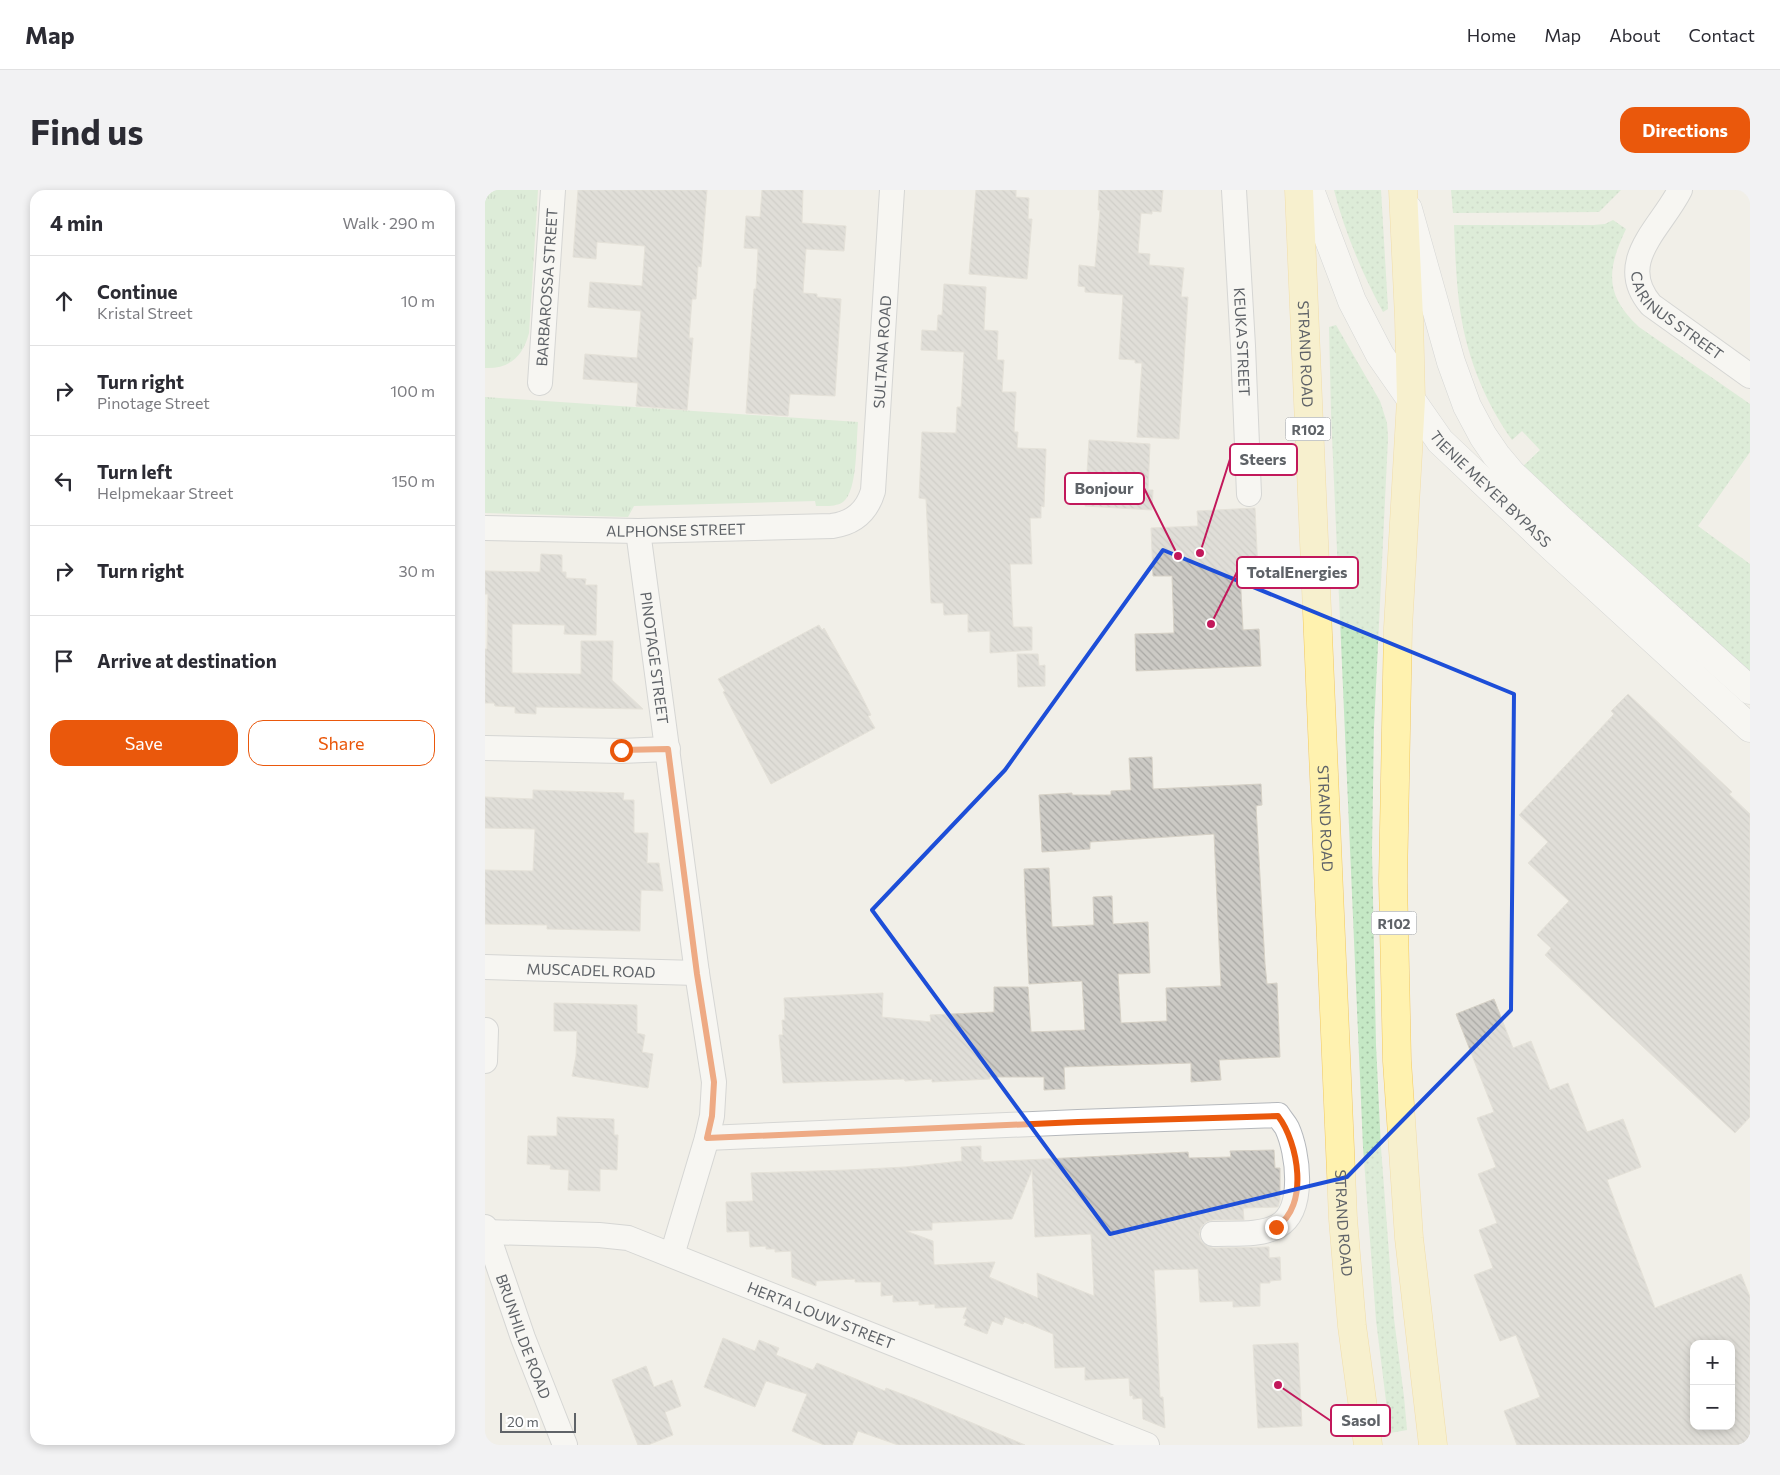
<!DOCTYPE html>
<meta charset="utf-8">
<style>
:root{--surface:#fff;--page:#f2f2f3;--text:#2b2b33;--muted:#7c7c81;--line:#e1e1e2;--accent:#ea580c}
body{margin:0;font-family:Commissioner,sans-serif;background:var(--page);color:var(--text)}
.controls{position:absolute;right:15px;bottom:15px;display:grid;overflow:hidden;border-radius:10px;box-shadow:0 2px 8px #0003}
.controls button{width:45px;height:45px;display:grid;place-items:center;padding:0;border:0;border-bottom:1px solid var(--line);background:var(--surface);color:var(--text);font:25px sans-serif}
.scale{position:absolute;left:15px;bottom:12px;width:76px;box-sizing:border-box;padding-left:5px;border:2px solid #5f6368;border-top:0;font-size:14px;line-height:18px;white-space:nowrap;color:#5f6368;-webkit-text-stroke:4px #fff;paint-order:stroke}
.stop{position:absolute;width:15px;height:15px;margin:-11px;border:4px solid #ea580c;border-radius:50%;background:#fff}
.stop.end{background:#ea580c;border-color:#fff;box-shadow:0 1px 5px #0008}
.list{margin:0;padding:0;list-style:none}
h2{display:flex;justify-content:space-between;align-items:center;height:65px;margin:0;padding:0 20px;font-size:21px}
h2 small{font-size:16px;font-weight:400;color:var(--muted)}
.list li{display:grid;grid-template-columns:32px 1fr auto;gap:15px;align-items:center;box-sizing:border-box;height:90px;padding:0 20px;border-top:1px solid var(--line)}
.list b{display:block;font-size:19px;white-space:nowrap}
.list p{margin:0;font-size:16px;white-space:nowrap;color:var(--muted)}
.list em{font-size:16px;font-style:normal;color:var(--muted)}
.actions{display:flex;gap:10px;padding:15px 20px}
.actions a{flex:1;padding:11px 0;border:1px solid var(--accent);border-radius:15px;text-align:center;font-size:18px;color:var(--accent)}
.actions .main{background:var(--accent);color:#fff}
.icon{flex:none;width:28px;height:28px;fill:none;stroke:currentColor;stroke-width:2;stroke-linecap:round;stroke-linejoin:round}
.map{position:relative;flex:none;width:1265px;height:1255px;overflow:hidden;border-radius:15px}
header{display:flex;align-items:center;gap:30px;box-sizing:border-box;height:70px;padding:0 25px;background:var(--surface);border-bottom:1px solid var(--line)}
header strong{font-size:24px}
nav{display:flex;gap:28px;margin-inline-start:auto;font-size:18px}
.intro{display:flex;align-items:center;justify-content:space-between;box-sizing:border-box;height:120px;padding:0 30px}
h1{margin:0;font-size:35px}
.button{padding:12px 22px;border-radius:15px;background:var(--accent);color:#fff;font-size:18px;font-weight:700}
main{display:flex;gap:30px;padding:0 30px}
aside{flex:1;background:var(--surface);border-radius:15px;box-shadow:0 2px 8px #0003}
.map>svg:first-child{display:block}
.grass{fill:url(#grass-dots)}
.park{fill:url(#park-tufts)}
.building{fill:url(#building-back-hatch);stroke:#d6d1c6;fill-rule:evenodd}
.lines{fill:none;stroke-linecap:round;stroke-linejoin:round}
.street-casing{stroke:#b5b8bc;stroke-width:26}
.secondary-casing{stroke:#b6babf;stroke-width:29}
.primary-casing{stroke:#f2c960;stroke-width:29}
.street{stroke:#fff;stroke-width:24}
.secondary{stroke:#fff;stroke-width:28}
.primary{stroke:#fff2af;stroke-width:28}
.route{stroke:#ea580c;stroke-width:6}
.marked{fill:none;stroke:#1d4ed8;stroke-width:4;stroke-linejoin:round}
.labels{text-anchor:middle;dominant-baseline:central;stroke-width:4.5;stroke-linejoin:round;paint-order:stroke}
.shield{fill:#fff;stroke:#8f9295;stroke-width:1}
.shield-label{font-size:14px;font-weight:bold;fill:#5f6368}
.street-label{font-size:15px;fill:#5f6368;stroke:#fff}
.leader{fill:none;stroke:#c2185b;stroke-width:2}
.callout-dot{fill:#c2185b;stroke:#fff;stroke-width:2}
.callout{fill:#fff;stroke:#c2185b;stroke-width:2}
.callout-label{font-size:16px;text-anchor:middle;font-weight:bold;fill:#5f6368}
</style>
<header>
<strong>Map</strong>
<nav><a>Home</a><a>Map</a><a>About</a><a>Contact</a></nav>
</header>
<div class="intro"><h1>Find us</h1><a class="button">Directions</a></div>
<main>
<aside>
<h2>4 min<small>Walk · 290 m</small></h2>
<ul class="list">
<li><svg class="icon" aria-label="ahead" viewBox="0 0 24 24"><path d="M12 20V5M6 11l6-6 6 6"/></svg><div><b>Continue</b><p>Kristal Street</p></div><em>10 m</em></li>
<li><svg class="icon" aria-label="right" viewBox="0 0 24 24"><path d="M7 20v-9h11M14 6l5 5-5 5"/></svg><div><b>Turn right</b><p>Pinotage Street</p></div><em>100 m</em></li>
<li><svg class="icon" aria-label="left" viewBox="0 0 24 24"><path d="M17 20v-9H6M10 6l-5 5 5 5"/></svg><div><b>Turn left</b><p>Helpmekaar Street</p></div><em>150 m</em></li>
<li><svg class="icon" aria-label="right" viewBox="0 0 24 24"><path d="M7 20v-9h11M14 6l5 5-5 5"/></svg><div><b>Turn right</b></div><em>30 m</em></li>
<li><svg class="icon" aria-label="arrive" viewBox="0 0 24 24"><path d="M6 21V4h12l-3 4 3 4H6"/></svg><div><b>Arrive at destination</b></div></li>
</ul>
<div class="actions"><a class="main">Save</a><a>Share</a></div>
</aside>
<div class="map">
<svg width="1265" height="1255" viewBox="0 0 1265 1255">
<defs>
<pattern id="grass-dots" width="8" height="8" patternUnits="userSpaceOnUse" patternTransform="scale(1.25)"><rect width="8" height="8" fill="#c5e8c5"/><path d="M2 2h.1M6 6h.1" fill="none" stroke="#a3c0a4" stroke-width="1.8" stroke-linecap="round"/></pattern>
<pattern id="park-tufts" width="24" height="20" patternUnits="userSpaceOnUse" patternTransform="scale(1.25)"><rect width="24" height="20" fill="#c5e8c5"/><path d="M3 7l-1-3M5 7V3M7 7l1-3M15 17l-1-3M17 17v-4M19 17l1-3" fill="none" stroke="#a3c0a4"/></pattern>
<pattern id="building-back-hatch" width="6" height="6" patternUnits="userSpaceOnUse" patternTransform="scale(1.25)"><rect width="6" height="6" fill="#cccac5"/><path d="M-1 5l2 2M0 0l6 6M5-1l2 2" fill="none" stroke="#a9a8a4"/></pattern>
</defs>
<rect width="100%" height="100%" fill="#f1efe8"/>
<!-- grass -->
<path class="grass" d="M849,0H896L903,119L898,122C877,83 860,43 849,0Z
M966,0H1136L1114,22L968,23Z
M1128,30L1141,39C1122,79 1119,105 1154,137L1265,214V262L1213,336L1265,374V489L1034,280L1055,260L1037,241L1027,250C998,209 980,162 974,112C971,86 970,60 969,35H1109L1120,34Z
M851,135L895,211L902,233L903,248L889,537L887,661L891,855L896,958L909,1129L919,1207L922,1240L905,1243L891,1130L878,957L846,223L844,137Z"/>
<!-- park -->
<path class="park" d="M0,0H53L44,143C38,166 25,179 0,178Z
M0,207L373,232C371,250 373,301 358,312C351,317 339,316 331,316L330,311L149,316L143,327L0,323Z"/>
<!-- building -->
<path class="building" d="M93,0H222L216,77L213,76L211,109H207L204,148H208L202,220L151,216L153,193L98,189L100,164L152,168L156,121L103,117L105,92L157,96L160,56L112,52L111,69L88,67Z
M277,0H318L317,33L361,36L359,61L321,59L318,103L332,104V107L356,109L350,206L305,204L303,226L261,223L269,99H271L273,59L259,58L261,26L275,27Z
M491,0H531V7L544,8L543,29H547L542,89L484,84Z
M614,0H678L676,22L667,21V24L656,23L653,63L665,64L664,75L699,78L696,107H703L694,249L652,247L657,173H650V170L634,169L638,105L600,102V97L593,96L594,75L610,77L615,20H613Z
M459,94L501,97L499,140L513,141L512,170H519L517,202H531L529,242H533L532,258L561,259L559,317L556,316V328H545L547,374H525L528,437H547V460L505,463V441L483,442V424L459,425L458,413H446L441,309L434,308L437,242L471,243L472,217H476L479,162L436,160L437,140L452,141L453,125H457Z
M604,250L665,254L663,300H668L667,320L600,316Z
M770,318L773,382H755L758,440L774,439L776,476L651,481L650,444L689,443L687,386H668L666,338L713,336L712,321Z
M56,364L77,365V382H81V388L101,389L100,395H112L111,445L79,444L80,435L27,434V483L96,484V451H128L127,490L158,519L51,517V524L30,523V517L10,516L9,513H0V459H2L3,404H0V381L55,382Z
M334,435L337,440L339,438L374,501L386,525L383,526L390,538L286,594L238,502L240,501L233,489Z
M532,464H553L554,476L560,475V496L533,497Z
M1143,504L1247,602L1244,604L1265,624V927L1250,943L1060,765L1066,758L1052,745L1084,711L1043,673L1063,652L1034,625L1129,524L1126,521Z
M667,567L668,599L776,594L777,615L771,616L780,774L782,794L792,793L795,867L734,870L736,890L706,892V873L579,877L580,899L559,900V887H505V889L447,892V889L420,891L419,889L298,893L294,845H298L297,830H300L299,808L398,803L397,827L446,832L445,825L509,822V797H543L546,842L600,840L597,791L544,794L539,679L564,678L567,737L609,735L608,707L627,706L628,734L663,732L665,783L633,784L636,833L682,831L681,798L736,796L729,644L605,652V659L557,662L554,605L587,603V605H626V601L646,600L644,568Z
M48,600L139,603L138,610H149V643H163L162,673H174L178,701L156,700L155,741L62,739V735L0,734V680L48,681L50,639L0,638V607L48,609Z
M1009,809L1028,858L1046,851L1065,900L1083,893L1102,942L1138,929L1156,977L1122,990L1170,1118L1256,1084L1265,1107V1255H1032L1019,1221L1055,1207L1031,1145L1015,1151L989,1085L1008,1078L994,1040L1012,1033L993,984L1011,977L992,928L1009,922L971,824ZM1209,1154H1246V1236H1209Z
M69,813L152,815V843L160,845L157,862L168,864L163,898L87,886L91,866L92,841H69Z
M72,927L129,929V945H133L132,980L115,979V1001L83,1000L84,980L65,979L66,975L42,974L43,946H72Z
M496,956V970H498V972L703,962L704,968L746,967L745,961L789,960L790,978H795V1010L793,1017L758,1018L759,1030H728L721,1032L716,1037L714,1044L716,1051L722,1056L728,1058L784,1057V1068L795,1067L796,1090L785,1091V1093H775V1116L748,1117V1111L715,1112L713,1079L669,1080L675,1207H678L680,1238L658,1229L657,1208L648,1209V1205L645,1206L644,1188L600,1190V1177L570,1178L568,1144L539,1132L538,1134L520,1127L517,1135L507,1131L502,1144L479,1135L482,1129L478,1128L482,1117L450,1118V1114L434,1115V1111L408,1112V1105L396,1106V1092H370V1089L331,1091V1096L307,1087L306,1061L290,1062V1059H281V1056L265,1057L264,1041L242,1042L241,1012L268,1011L266,983L362,980L420,977L477,971L476,957ZM547,980L550,1047L606,1044L609,1106L552,1083L553,1108L504,1087L510,1072L449,1075L448,1051L421,1041L447,1040V1033L527,1029Z
M238,1148L270,1161L274,1150L294,1158L291,1165L328,1180L332,1173L400,1201L401,1198L430,1209L540,1255H413L373,1241L367,1255H339L307,1241L322,1204L281,1191L270,1217L219,1197Z
M813,1153L817,1236L773,1238L768,1155Z
M161,1176L169,1197L187,1190L196,1216L180,1222L188,1245L163,1255H153L127,1190Z"/>
<g class="lines">
<!-- street casing -->
<g class="street-casing">
<g id="street">
<path id="s1" d="M749,0L758,156L764,304"/>
<path id="s2" d="M1195,0C1176,38 1129,72 1166,115L1265,186"/>
<path id="s3" d="M55,193L68,0"/>
<path id="s4" d="M0,338L153,341L347,336C369,333 382,321 388,301L407,0"/>
<path id="s5" d="M153,341L212,783L229,892L227,926L222,948L187,1065"/>
<path d="M0,558L136,561L183,559"/>
<path id="s6" d="M0,777L212,783"/>
<path d="M0,871L1,840"/>
<path d="M222,948L593,932L793,925C796,930 800,934 802,938C813,962 821,1020 793,1036C775,1046 748,1043 728,1044"/>
<path id="s7" d="M0,1037L38,1148L80,1255"/>
<path id="s8" d="M0,1042L114,1045L143,1048L662,1255"/>
</g>
</g>
<!-- secondary casing -->
<g class="secondary-casing">
<g id="secondary">
<path id="s9" d="M825,0L867,111L895,165L955,251L1066,356L1265,538"/>
<path d="M923,19L966,172L982,216L998,246L1011,265L1027,284L1077,331L1265,500"/>
</g>
</g>
<!-- primary casing -->
<g class="primary-casing">
<g id="primary">
<path id="s10" d="M814,0L858,1029L867,1136L883,1255"/>
<path d="M918,0L924,128L926,210L913,438L908,691L912,871L924,1048L948,1255"/>
</g>
</g>
<!-- street -->
<use href="#street" class="street"/>
<!-- secondary -->
<use href="#secondary" class="secondary"/>
<!-- primary -->
<use href="#primary" class="primary"/>
</g>
<g class="lines">
<!-- route -->
<path class="route" d="M136,560L183,559L212,784L229,892L227,926L222,948L593,932L793,926C813,952 825,1016 791,1037"/>
</g>
<!-- marked area -->
<path d="M0 0H1265V1255H0ZM678,360L1029,504L1026,820L862,987L625,1044L387,720L520,580Z" fill="#f1efe8" fill-opacity=".55" fill-rule="evenodd"/>
<path class="marked" d="M678,360L1029,504L1026,820L862,987L625,1044L387,720L520,580Z"/>
<g class="labels">
<!-- shield labels -->
<g class="shield">
<rect x="800.5" y="227.5" width="45" height="23" rx="4"/>
<rect x="886.5" y="721.5" width="45" height="23" rx="4"/>
</g>
<g class="shield-label">
<text x="823" y="239">R102</text>
<text x="909" y="733">R102</text>
</g>
<!-- street labels -->
<g class="street-label">
<text stroke="none"><textPath href="#s3" startOffset="96">BARBAROSSA STREET</textPath></text>
<text stroke="none"><textPath href="#s2" startOffset="155">CARINUS STREET</textPath></text>
<text stroke="none"><textPath href="#s1" startOffset="152">KEUKA STREET</textPath></text>
<text stroke="none"><textPath href="#s4" startOffset="544">SULTANA ROAD</textPath></text>
<text stroke="none"><textPath href="#s10" startOffset="164">STRAND ROAD</textPath></text>
<text stroke="none"><textPath href="#s9" startOffset="354">TIENIE MEYER BYPASS</textPath></text>
<text stroke="none"><textPath href="#s4" startOffset="191">ALPHONSE STREET</textPath></text>
<text stroke="none"><textPath href="#s5" startOffset="128">PINOTAGE STREET</textPath></text>
<text stroke="none"><textPath href="#s10" startOffset="629">STRAND ROAD</textPath></text>
<text stroke="none"><textPath href="#s6" startOffset="106">MUSCADEL ROAD</textPath></text>
<text stroke="none"><textPath href="#s10" startOffset="1034">STRAND ROAD</textPath></text>
<text stroke="none"><textPath href="#s8" startOffset="351">HERTA LOUW STREET</textPath></text>
<text stroke="none"><textPath href="#s7" startOffset="116">BRUNHILDE ROAD</textPath></text>
</g>
</g>
<!-- callouts -->
<path class="leader" d="M715 363L745 269M693 366L659 298M726 434L752 382M793 1195L846 1231"/>
<g class="callout-dot">
<circle cx="715" cy="363" r="5"/>
<circle cx="693" cy="366" r="5"/>
<circle cx="726" cy="434" r="5"/>
<circle cx="793" cy="1195" r="5"/>
</g>
<g class="callout">
<rect x="745" y="254" width="67" height="31" rx="5"/>
<rect x="580" y="283" width="79" height="31" rx="5"/>
<rect x="752" y="367" width="121" height="31" rx="5"/>
<rect x="846" y="1215" width="59" height="31" rx="5"/>
</g>
<g class="callout-label">
<text x="778" y="275">Steers</text>
<text x="619" y="304">Bonjour</text>
<text x="812" y="388">TotalEnergies</text>
<text x="876" y="1236">Sasol</text>
</g>
</svg>
<div class="controls">
<button>+</button>
<button>−</button>
</div>
<div class="scale">20 m</div>
<div class="stop" style="left:136px;top:560px"></div>
<div class="stop end" style="left:791px;top:1037px"></div>
</div>
</main>
